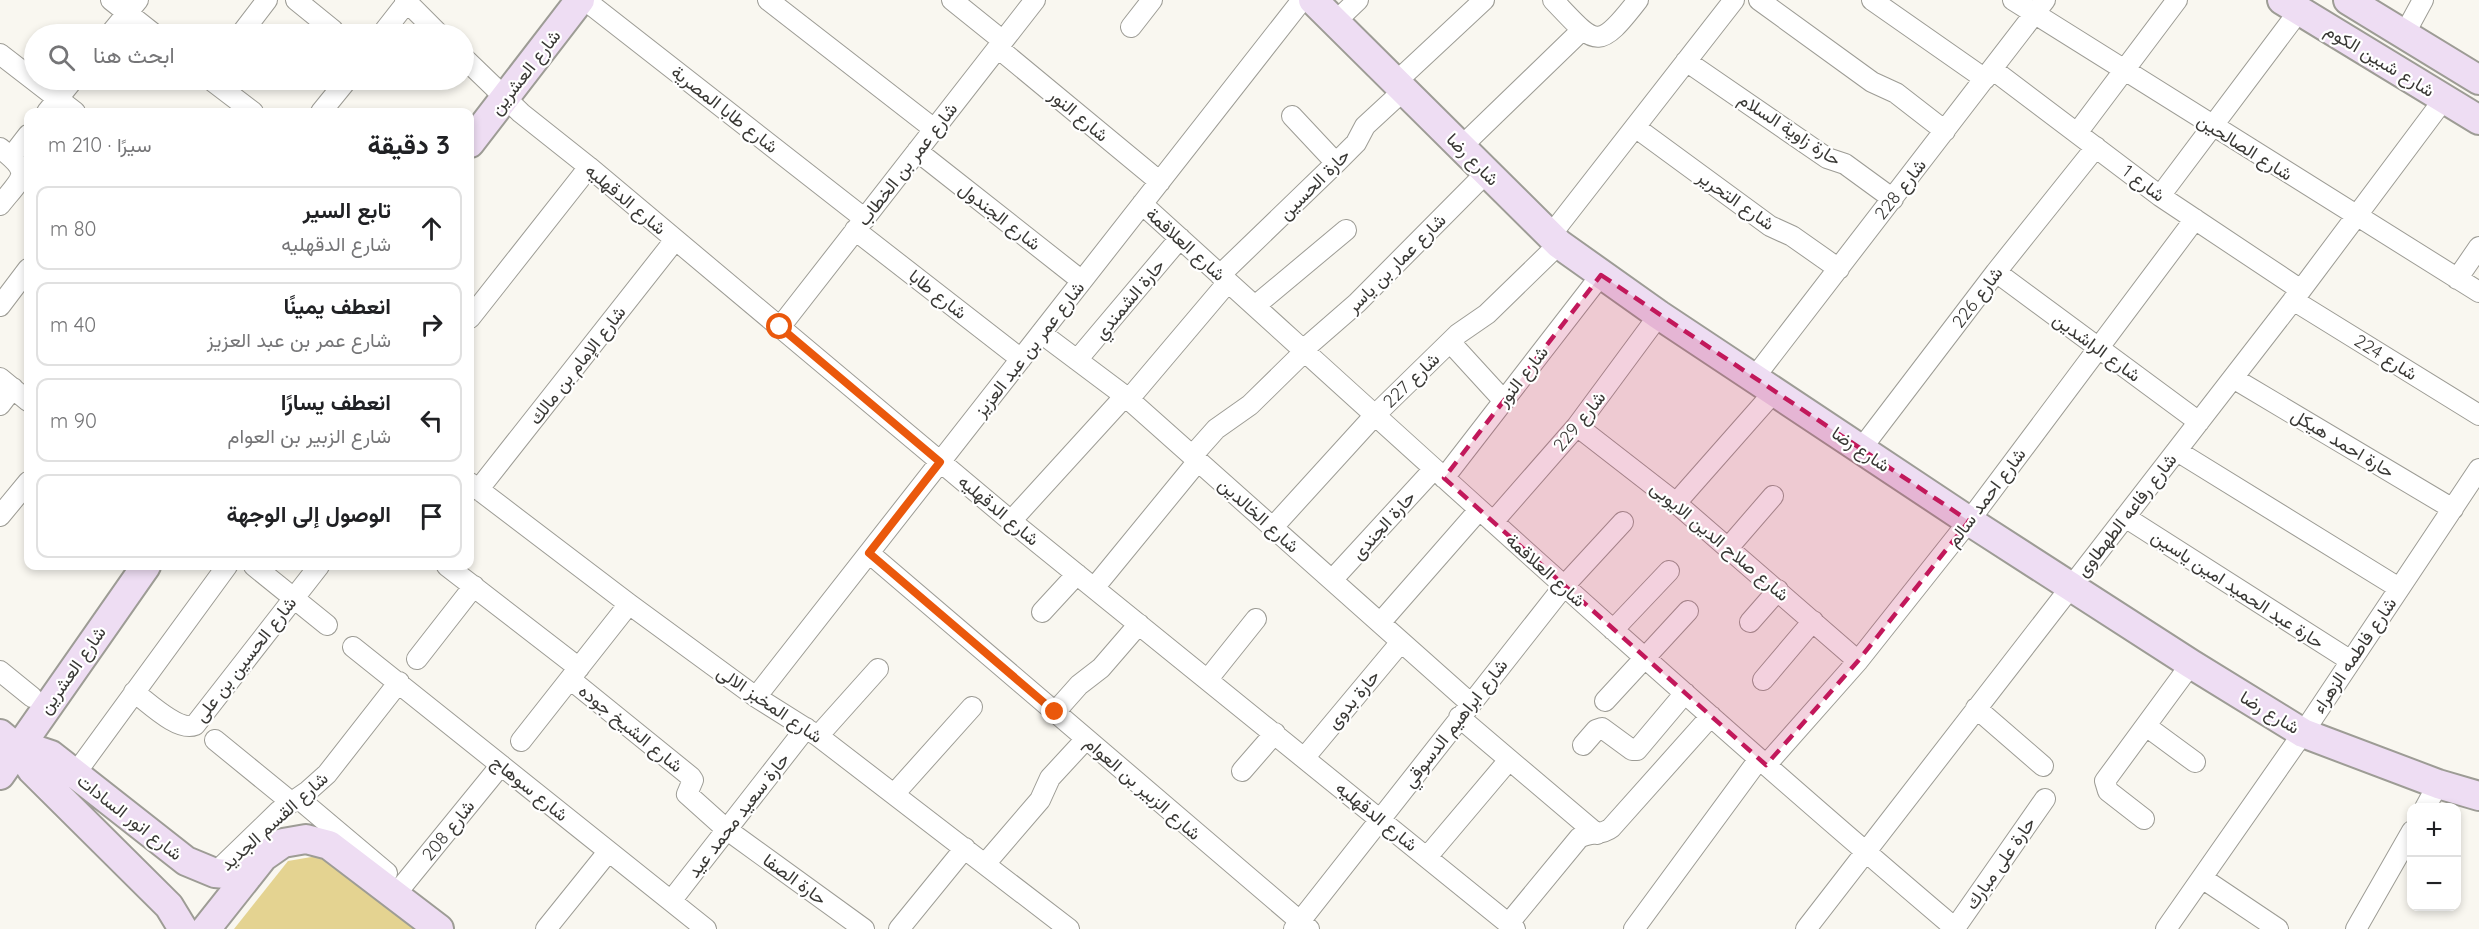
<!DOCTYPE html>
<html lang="ar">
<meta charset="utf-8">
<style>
:root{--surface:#fff;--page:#f2f2f2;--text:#202124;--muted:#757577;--line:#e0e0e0}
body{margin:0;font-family:Quicksand,Vazirmatn,sans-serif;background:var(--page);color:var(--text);direction:rtl}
.controls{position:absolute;right:18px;bottom:18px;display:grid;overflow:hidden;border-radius:12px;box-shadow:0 3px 9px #0003}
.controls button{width:54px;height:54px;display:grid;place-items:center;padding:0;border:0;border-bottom:2px solid var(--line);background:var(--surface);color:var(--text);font:30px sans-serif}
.stop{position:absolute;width:18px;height:18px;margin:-14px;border:4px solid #ea580c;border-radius:50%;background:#fff}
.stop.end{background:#ea580c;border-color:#fff;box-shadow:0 2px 6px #0008}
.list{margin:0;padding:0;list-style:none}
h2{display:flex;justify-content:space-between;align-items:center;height:78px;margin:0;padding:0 24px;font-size:26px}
h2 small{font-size:20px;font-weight:400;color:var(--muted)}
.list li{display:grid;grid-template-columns:39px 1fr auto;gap:18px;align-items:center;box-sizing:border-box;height:84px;margin:0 12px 12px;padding:0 12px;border:2px solid var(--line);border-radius:12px}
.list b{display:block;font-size:22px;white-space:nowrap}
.list p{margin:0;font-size:20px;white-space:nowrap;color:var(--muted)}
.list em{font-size:20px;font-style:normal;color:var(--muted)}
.icon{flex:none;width:33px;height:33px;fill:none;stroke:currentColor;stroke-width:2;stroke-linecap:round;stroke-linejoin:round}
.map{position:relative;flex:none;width:2479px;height:929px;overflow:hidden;direction:ltr}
.search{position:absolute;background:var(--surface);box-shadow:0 3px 9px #0003;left:24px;top:24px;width:450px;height:66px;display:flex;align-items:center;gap:15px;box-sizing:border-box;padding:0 21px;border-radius:33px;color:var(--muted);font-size:22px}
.panel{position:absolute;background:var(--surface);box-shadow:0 3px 9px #0003;left:24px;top:108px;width:450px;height:462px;border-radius:12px;direction:rtl}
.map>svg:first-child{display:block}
.green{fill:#e4d391}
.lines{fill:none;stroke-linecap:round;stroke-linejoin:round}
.street-casing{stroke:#9d9c95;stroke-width:22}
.secondary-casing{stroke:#9d9c95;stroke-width:32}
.street{stroke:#fff;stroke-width:20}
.secondary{stroke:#eeddf3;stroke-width:28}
.route{stroke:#ea580c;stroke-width:8}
.marked{fill:#c2185b;fill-opacity:0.2;stroke:#c2185b;stroke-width:4.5;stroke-dasharray:12 8;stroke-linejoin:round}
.labels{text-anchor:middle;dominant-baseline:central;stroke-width:4.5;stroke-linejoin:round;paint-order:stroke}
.street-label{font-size:18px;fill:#393835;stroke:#fff}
</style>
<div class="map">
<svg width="2479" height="929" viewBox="0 0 2479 929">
<rect width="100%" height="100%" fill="#f9f7f0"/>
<!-- green -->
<path class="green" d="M323,855L418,929H234L288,861Z"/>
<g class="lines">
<!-- street casing -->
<g class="street-casing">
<path id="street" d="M111,0L154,34
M296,0L333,30
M405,0L439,34
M585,0L865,219
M768,0L934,129
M952,0L1003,41
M1553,0C1596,45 1597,53 1638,0
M1759,0L1872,82L1896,93L1945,131
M1872,0L1985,79
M2013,0L2479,292
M1336,21L1358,0
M1131,27L1152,0
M110,34L138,0
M241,34L267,0
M382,34L407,2
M2404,35L2423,0
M998,48L1160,182
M0,54L75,112
M464,58L521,113L589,167L1011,521L1515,929
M1686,61L1827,158L1845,164L1893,199
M1992,69L2160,196L2301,290
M211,80L253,112
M1396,82L1484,0
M47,112L73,80
M321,112L347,80
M1292,116L1336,163
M1635,127L1770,226L1792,236L1839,269
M2077,133L2177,0
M1461,147L1582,30
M0,148C33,174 23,176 0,205
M917,151L1082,281
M11,157L28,135
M2160,196L2299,11
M1142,204C1412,448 1679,694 1956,929
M855,230L1021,359
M1550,236L1734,0
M1996,272L2199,422
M1220,275L1336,163L1356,143L1365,126L1404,90
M2457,279L2479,247
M2293,300L2479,415
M0,306L28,269
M1255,306L1346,230
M470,318L589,167
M780,327L1035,0
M1041,333L1125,396L1470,703
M1450,342L1504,401
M1303,350L1357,303L1486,173
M1077,360L1180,238
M0,378L28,401
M1754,378L2045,0
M2233,378L2453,509
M1129,399L1228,282
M0,405L13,388
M1577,426L1676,503L1858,661
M1861,449L1996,272L2096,147
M2177,451L2399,588
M1192,456L1216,429L1250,405L1305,351
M1444,478L1601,275
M470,483L629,604L756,697L818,736L1069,929
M478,490L675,240
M1676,503L1774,392
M0,516L28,482
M2125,517L2351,661
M1011,521L1125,396
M1493,522L1577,426L1659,315
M1273,527L1375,415L1458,334L1487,314L1559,244
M1728,548L1773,496
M869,553L1309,929
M254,566L327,625
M447,566L579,668
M1332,580L1434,469
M1094,588L1198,461
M1042,612L1077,574
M1750,622L1778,590
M1380,623L1479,510
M1613,630L1669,571
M353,647L706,929
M417,659L474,586
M0,671L32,697
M570,679L691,777L693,780L687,794L726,829L864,929
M1208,679L1256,619
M1763,680L1813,621
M134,692C149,703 178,732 195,725L319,566
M756,697L1302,0
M1605,701L1688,611
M1976,708L2043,766
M1055,712L1079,685L1101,668L1139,624
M1459,717L1597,834
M2146,726L2195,762
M818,736L878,669
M215,740L291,802
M521,741L629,604
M1583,745L1596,730L1602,728L1632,750H1637L1685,693
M1305,757L1401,642
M1766,765L1858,661L1969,521L2195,219
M1242,771L1275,733
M75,774L227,566
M895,793L972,707
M298,798L387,873
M2425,808L2438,784
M2144,819L2108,791L2105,781L2191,664
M1427,857L1509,760
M985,864L1040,800L1050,778L1086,739
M215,873L279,811L308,791L327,774L399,682
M2202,878L2278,929
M395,895L501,765
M671,901L806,728
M1509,923L1579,838C1590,831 1601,836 1611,828L1711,716
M1955,928L2045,799
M546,929L608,852
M899,929L965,848
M1294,929L1564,586L1623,522
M1634,929L1759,759
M1806,929L2301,290L2444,99
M2166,929L2303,733L2479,469
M2356,929L2412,831"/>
</g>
<!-- secondary casing -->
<g class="secondary-casing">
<path id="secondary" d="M1313,0L1559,244L1659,315L1969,521L2191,664L2303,733L2438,784L2479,796
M2282,0L2479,120
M2348,0L2479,80
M470,143L580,0
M0,734L18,749L32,770L169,906L183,929
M18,749L30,748L51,755L186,861L215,873L248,876
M0,775L146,566
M206,929L263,857L283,843L306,839L329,845L439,929"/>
</g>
<!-- street -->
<use href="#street" class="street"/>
<!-- secondary -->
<use href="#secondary" class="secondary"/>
</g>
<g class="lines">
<!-- route -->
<path class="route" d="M780,327L940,462L869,553L1055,712"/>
</g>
<!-- marked area -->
<path class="marked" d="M1601,275L1969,521L1858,661L1766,765L1444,478Z"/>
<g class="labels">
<!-- street labels -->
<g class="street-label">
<text transform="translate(2380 60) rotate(31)">شارع شبين الكوم</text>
<text transform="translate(525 72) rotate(-52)">شارع العشرين</text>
<text transform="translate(725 109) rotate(38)">شارع طابا المصرية</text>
<text transform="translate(1079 115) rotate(40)">شارع النور</text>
<text transform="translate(1790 129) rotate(33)">حارة زاوية السلام</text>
<text transform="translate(2245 147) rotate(32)">شارع الصالحين</text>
<text transform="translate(1473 159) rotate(45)">شارع رضا</text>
<text transform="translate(907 164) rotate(-52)">شارع عمر بن الخطاب</text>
<text transform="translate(2144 183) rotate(37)">شارع 1</text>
<text transform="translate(1314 184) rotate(-45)">حارة الحسين</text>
<text transform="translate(1900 189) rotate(-52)">شارع 228</text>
<text transform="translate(626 199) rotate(40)">شارع الدقهليه</text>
<text transform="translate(1736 200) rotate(35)">شارع التحرير</text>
<text transform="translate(1000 216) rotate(38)">شارع الجندول</text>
<text transform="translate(1186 244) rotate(42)">شارع العلاقمة</text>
<text transform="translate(1396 263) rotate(-45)">شارع عمار بن ياسر</text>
<text transform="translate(938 294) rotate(38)">شارع طابا</text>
<text transform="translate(1977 297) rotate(-53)">شارع 226</text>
<text transform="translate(1129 299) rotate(-50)">حارة الشمندي</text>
<text transform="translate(2097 347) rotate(36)">شارع الراشدين</text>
<text transform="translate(1029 349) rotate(-52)">شارع عمر بن عبد العزيز</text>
<text transform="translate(2386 357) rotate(32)">شارع 224</text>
<text transform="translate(577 365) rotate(-52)">شارع الإمام بن مالك</text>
<text transform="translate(1522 376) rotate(-52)">شارع النور</text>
<text transform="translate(1411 380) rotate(-44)">شارع 227</text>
<text transform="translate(1579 421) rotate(-51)">شارع 229</text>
<text transform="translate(2343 443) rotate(31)">حارة احمد هيكل</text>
<text transform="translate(1861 449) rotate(34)">شارع رضا</text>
<text transform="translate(1986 497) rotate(-53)">شارع احمد سالم</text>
<text transform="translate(999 510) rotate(40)">شارع الدقهليه</text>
<text transform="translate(1259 515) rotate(42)">شارع الخالدين</text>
<text transform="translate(2126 515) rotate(-52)">شارع رفاعه الطهطاوى</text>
<text transform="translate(1383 525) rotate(-48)">حارة الجندى</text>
<text transform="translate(1720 541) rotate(40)">شارع صلاح الدين الايوبى</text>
<text transform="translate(1546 570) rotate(42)">شارع العلاقمة</text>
<text transform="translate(2238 589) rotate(33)">حارة عبد الحميد امين ياسين</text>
<text transform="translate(2354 655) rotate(-56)">شارع فاطمه الزهراء</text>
<text transform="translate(245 659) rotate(-52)">شارع الحسين بن على</text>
<text transform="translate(72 670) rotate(-55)">شارع العشرين</text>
<text transform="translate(1353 699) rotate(-50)">حارة بدوى</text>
<text transform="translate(770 704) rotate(34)">شارع المخبز الالى</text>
<text transform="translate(2270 712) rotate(31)">شارع رضا</text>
<text transform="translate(1455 723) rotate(-52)">شارع ابراهيم الدسوقي</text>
<text transform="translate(631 728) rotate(39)">شارع الشيخ جوده</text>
<text transform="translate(530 788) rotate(39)">شارع سوهاج</text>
<text transform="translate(1143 788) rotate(41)">شارع الزبير بن العوام</text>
<text transform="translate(738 815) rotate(-52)">حارة سعيد محمد عيد</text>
<text transform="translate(1377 816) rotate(39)">شارع الدقهليه</text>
<text transform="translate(130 817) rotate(38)">شارع انور السادات</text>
<text transform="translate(274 821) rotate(-42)">شارع القسم الجديد</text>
<text transform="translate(448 830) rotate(-51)">شارع 208</text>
<text transform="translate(2000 863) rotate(-55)">حارة على مبارك</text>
<text transform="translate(795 879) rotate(36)">حارة الصفا</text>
</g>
</g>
</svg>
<div class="controls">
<button>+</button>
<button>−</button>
</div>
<div class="stop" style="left:780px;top:327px"></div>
<div class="stop end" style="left:1055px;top:712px"></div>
<div class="search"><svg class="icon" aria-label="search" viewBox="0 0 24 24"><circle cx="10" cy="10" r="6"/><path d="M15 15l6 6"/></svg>ابحث هنا</div>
<section class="panel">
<h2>3 دقيقة<small>سيرًا · 210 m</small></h2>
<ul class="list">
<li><svg class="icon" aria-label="ahead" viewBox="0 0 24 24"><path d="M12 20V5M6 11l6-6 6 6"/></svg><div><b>تابع السير</b><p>شارع الدقهليه</p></div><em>80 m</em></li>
<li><svg class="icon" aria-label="right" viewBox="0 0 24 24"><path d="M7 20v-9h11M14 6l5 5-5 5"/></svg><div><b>انعطف يمينًا</b><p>شارع عمر بن عبد العزيز</p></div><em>40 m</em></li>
<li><svg class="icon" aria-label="left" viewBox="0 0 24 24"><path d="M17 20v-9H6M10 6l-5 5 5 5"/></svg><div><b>انعطف يسارًا</b><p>شارع الزبير بن العوام</p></div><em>90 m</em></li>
<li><svg class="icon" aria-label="arrive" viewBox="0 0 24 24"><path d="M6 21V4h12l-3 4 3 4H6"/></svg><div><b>الوصول إلى الوجهة</b></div></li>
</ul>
</section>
</div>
